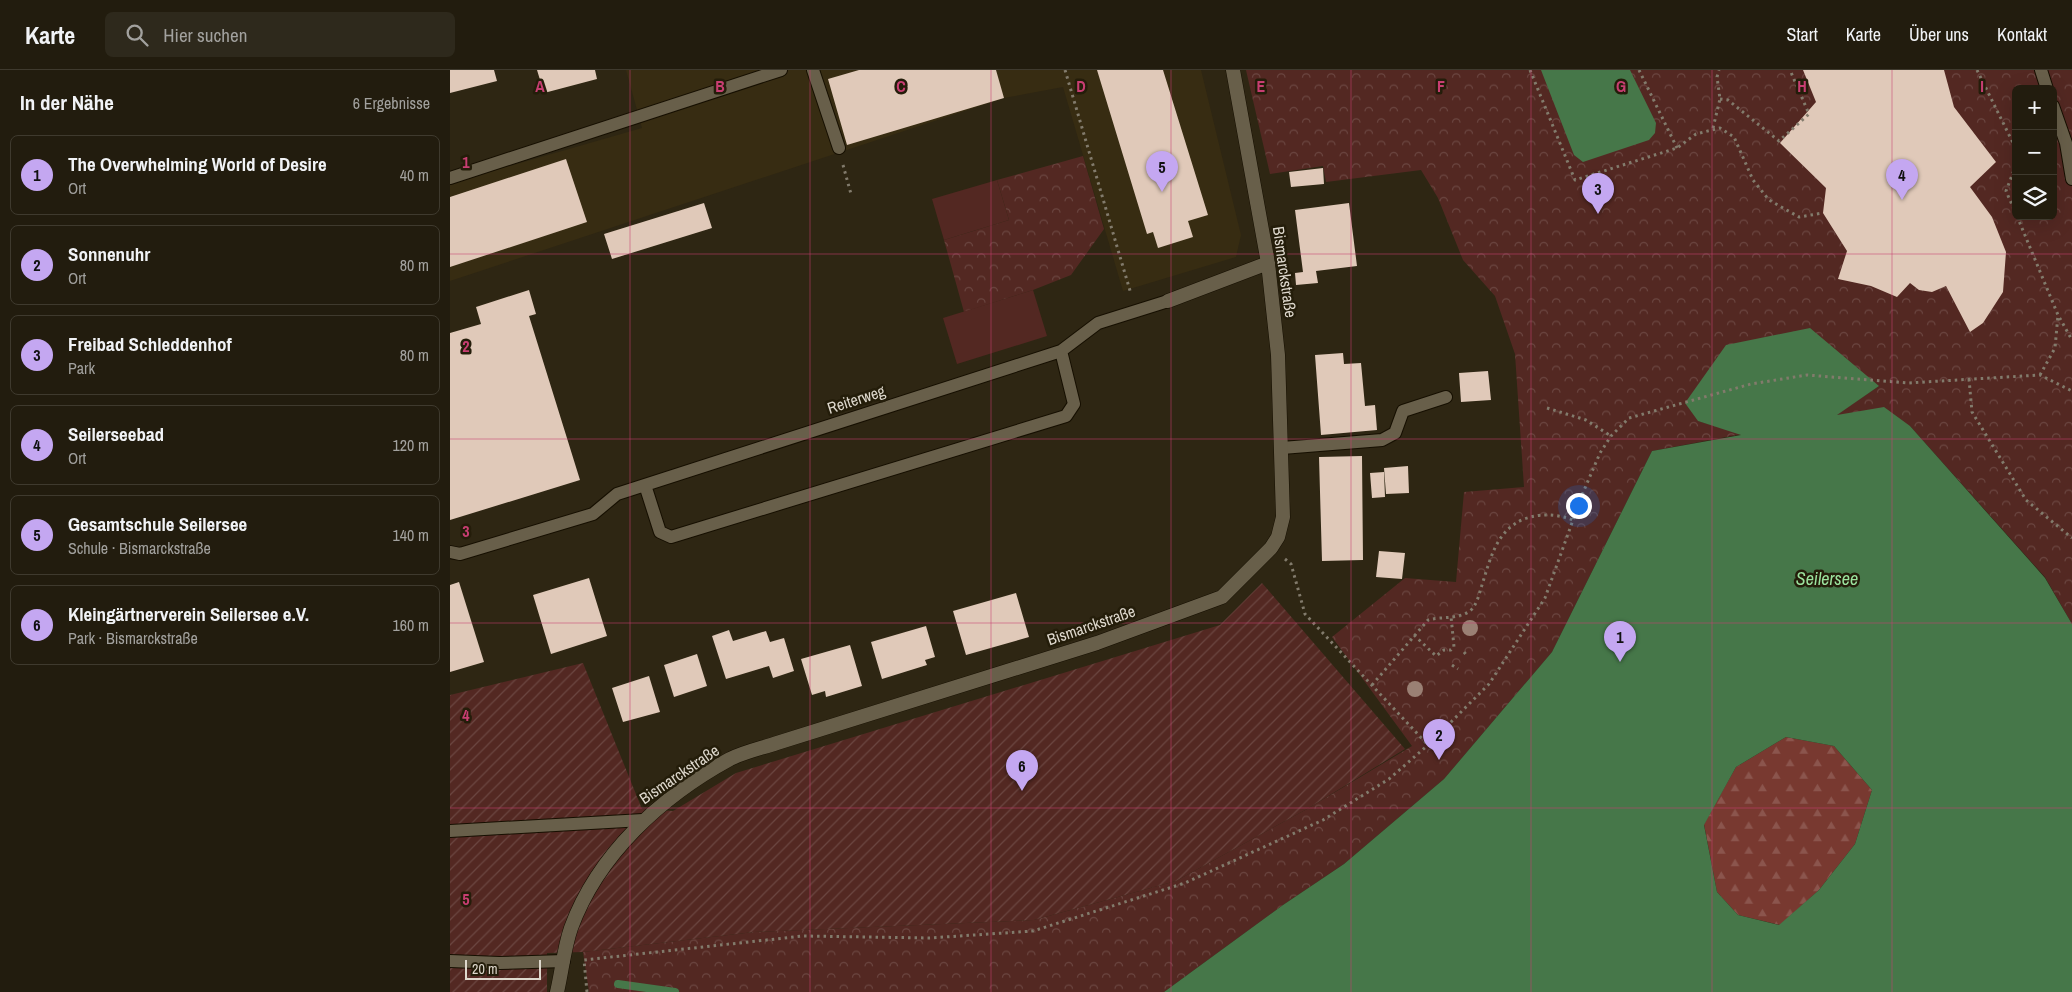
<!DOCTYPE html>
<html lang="de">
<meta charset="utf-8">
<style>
:root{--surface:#221c0e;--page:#2e291c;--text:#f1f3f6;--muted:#a2a19e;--line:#3f3a2e;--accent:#c4a7f1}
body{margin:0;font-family:"Archivo Narrow",sans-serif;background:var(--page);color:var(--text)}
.controls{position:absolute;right:15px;top:15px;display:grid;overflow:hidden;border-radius:8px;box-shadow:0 5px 20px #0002}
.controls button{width:45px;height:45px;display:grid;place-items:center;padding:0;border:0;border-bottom:1px solid var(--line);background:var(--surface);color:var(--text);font:25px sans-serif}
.scale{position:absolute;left:15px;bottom:12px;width:76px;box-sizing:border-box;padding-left:5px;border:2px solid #ded8cd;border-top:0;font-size:14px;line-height:18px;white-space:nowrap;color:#ded8cd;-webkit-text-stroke:4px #241d0a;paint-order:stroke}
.you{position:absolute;left:1128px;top:435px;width:18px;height:18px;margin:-12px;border:4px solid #fff;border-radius:50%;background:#1a73e8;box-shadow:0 0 0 8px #1a73e833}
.badge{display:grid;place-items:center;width:32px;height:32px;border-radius:50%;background:var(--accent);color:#111;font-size:16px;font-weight:700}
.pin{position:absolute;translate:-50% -41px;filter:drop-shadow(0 1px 2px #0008)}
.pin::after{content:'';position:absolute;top:26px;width:18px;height:15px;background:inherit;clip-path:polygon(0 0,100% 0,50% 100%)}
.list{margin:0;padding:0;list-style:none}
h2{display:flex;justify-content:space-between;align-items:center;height:65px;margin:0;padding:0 20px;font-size:21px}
h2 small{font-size:16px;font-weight:400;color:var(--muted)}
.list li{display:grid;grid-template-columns:32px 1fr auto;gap:15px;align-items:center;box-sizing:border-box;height:80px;margin:0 10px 10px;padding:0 10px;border:1px solid var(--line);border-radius:8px}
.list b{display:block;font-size:19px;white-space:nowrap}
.list p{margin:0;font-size:16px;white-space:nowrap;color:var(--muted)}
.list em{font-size:16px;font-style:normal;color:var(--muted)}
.icon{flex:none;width:28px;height:28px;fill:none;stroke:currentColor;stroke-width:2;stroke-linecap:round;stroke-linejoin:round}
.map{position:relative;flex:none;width:1622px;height:922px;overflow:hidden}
header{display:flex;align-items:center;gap:30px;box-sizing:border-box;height:70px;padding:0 25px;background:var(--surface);border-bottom:1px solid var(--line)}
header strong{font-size:24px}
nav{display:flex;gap:28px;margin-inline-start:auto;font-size:18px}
.search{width:350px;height:45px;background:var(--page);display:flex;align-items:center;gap:12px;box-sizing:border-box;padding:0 18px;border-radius:8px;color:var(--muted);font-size:19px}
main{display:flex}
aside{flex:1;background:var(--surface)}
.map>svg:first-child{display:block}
.built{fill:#372c12}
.forest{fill:url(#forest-firs)}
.park{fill:url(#park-crowns);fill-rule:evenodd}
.garden{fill:url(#garden-furrows)}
.pitch{fill:#532822}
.water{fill:#467749;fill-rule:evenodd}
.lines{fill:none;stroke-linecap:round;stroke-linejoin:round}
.stream{stroke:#467749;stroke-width:8}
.building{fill:#e0c9b9}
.service-casing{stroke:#160f01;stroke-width:14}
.minor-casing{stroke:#160f01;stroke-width:15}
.path{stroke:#827b6c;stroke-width:3;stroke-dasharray:2.5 4;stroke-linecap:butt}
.service{stroke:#685f4a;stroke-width:12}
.minor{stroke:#685f4a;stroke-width:14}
.tree{fill:#9a8074}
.grid{fill:none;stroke:#c83e72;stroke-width:1;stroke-opacity:0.55}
.labels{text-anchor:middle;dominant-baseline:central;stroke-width:5;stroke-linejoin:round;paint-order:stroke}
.street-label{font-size:16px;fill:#ded8cd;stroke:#241d0a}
.water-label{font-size:18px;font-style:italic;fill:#9be39e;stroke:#241d0a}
.grid-label{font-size:16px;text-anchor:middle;font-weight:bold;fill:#c83e72;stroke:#241d0a;stroke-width:5;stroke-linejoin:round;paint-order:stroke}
</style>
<header>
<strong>Karte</strong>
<div class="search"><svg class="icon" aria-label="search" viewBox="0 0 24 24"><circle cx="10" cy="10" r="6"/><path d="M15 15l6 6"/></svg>Hier suchen</div>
<nav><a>Start</a><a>Karte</a><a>Über uns</a><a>Kontakt</a></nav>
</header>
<main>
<aside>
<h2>In der Nähe<small>6 Ergebnisse</small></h2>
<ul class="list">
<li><span class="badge">1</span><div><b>The Overwhelming World of Desire</b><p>Ort</p></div><em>40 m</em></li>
<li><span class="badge">2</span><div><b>Sonnenuhr</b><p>Ort</p></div><em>80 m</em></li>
<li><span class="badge">3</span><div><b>Freibad Schleddenhof</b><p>Park</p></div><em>80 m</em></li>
<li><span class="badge">4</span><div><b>Seilerseebad</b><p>Ort</p></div><em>120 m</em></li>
<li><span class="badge">5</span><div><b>Gesamtschule Seilersee</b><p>Schule · Bismarckstraße</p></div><em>140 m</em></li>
<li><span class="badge">6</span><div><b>Kleingärtnerverein Seilersee e.V.</b><p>Park · Bismarckstraße</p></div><em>160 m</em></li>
</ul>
</aside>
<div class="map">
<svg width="1622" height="922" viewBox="0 0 1622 922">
<defs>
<pattern id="forest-firs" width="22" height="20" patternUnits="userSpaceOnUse" patternTransform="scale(1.25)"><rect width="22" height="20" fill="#783930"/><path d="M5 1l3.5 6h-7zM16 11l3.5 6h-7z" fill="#8b554d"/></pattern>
<pattern id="park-crowns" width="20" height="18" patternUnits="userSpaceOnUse" patternTransform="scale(1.25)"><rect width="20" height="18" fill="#532822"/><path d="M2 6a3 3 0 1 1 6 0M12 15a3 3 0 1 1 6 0" fill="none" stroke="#6b4641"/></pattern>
<pattern id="garden-furrows" width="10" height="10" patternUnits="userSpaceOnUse" patternTransform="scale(1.25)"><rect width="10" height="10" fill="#532822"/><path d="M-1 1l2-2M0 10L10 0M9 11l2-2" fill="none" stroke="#6b4641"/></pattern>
</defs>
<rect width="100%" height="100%" fill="#2e2613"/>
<!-- built -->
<path class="built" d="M176,0H751L791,165L786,187L673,221L613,17L554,28L0,211V113L192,58Z"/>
<!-- forest -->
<path class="forest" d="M1336,667L1384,676L1422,720L1405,774L1369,820L1330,855L1288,845L1267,822L1254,754L1286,697Z"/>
<!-- park -->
<path class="park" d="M796,0H1622V554L1595,507L1460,356L1386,345L1429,316L1248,351L1292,364L1202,381L1102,582L994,709L894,794L833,835L714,922H139L133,882L304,862L584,850L726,811L857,739L962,676L882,567L955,508L1006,512L1014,422L1074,417L1065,284L1045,226L1013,190L988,128L971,100L876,112L873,96L820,104ZM1566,19H1603V146H1566Z
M633,86L654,159L621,205L583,220L514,242L494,170L559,150L547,110Z"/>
<!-- garden -->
<path class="garden" d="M812,513L955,679L857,739L726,811L584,850L304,862L133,882L97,883V922H0V625L133,593L192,739L223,741L286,703L770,555Z"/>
<!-- pitch -->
<path class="pitch" d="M547,110L559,150L494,170L482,129Z
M583,220L597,266L507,294L493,248Z"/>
<!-- water -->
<path class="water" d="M1091,0H1180L1206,53L1205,63L1199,70L1133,92L1124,85Z
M1360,258L1429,316L1387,345L1434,337L1460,356L1595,508L1622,554V922H714L833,835L894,794L994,709L1102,582L1202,381L1291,365L1248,351L1235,333L1276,275ZM1336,667L1384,676L1422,720L1405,774L1369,820L1329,855L1288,845L1267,822L1254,755L1286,697Z"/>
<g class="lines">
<!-- stream -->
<path class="stream" d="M168,914L225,922"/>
</g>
<!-- building -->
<path class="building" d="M0,0H44L47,11L0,23Z
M87,0H145L147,9L94,23Z
M409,0H546L554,28L397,75L378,9Z
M647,0H713L758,145L738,151L743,167L708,178L703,162L697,164Z
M1353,0H1494L1504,37L1546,92L1520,117L1542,147L1556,182L1553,222L1533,253L1520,262L1496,216L1482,222L1469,220L1460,213L1447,227L1421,216L1388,209L1397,181L1373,143L1376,118L1330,73L1366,32Z
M116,89L137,152L0,197V127Z
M873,98L874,114L841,117L839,102Z
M254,133L262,158L162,189L154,164Z
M899,133L907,196L866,201L868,213L846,215L845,203L853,202L845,140Z
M79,220L86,244L79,246L130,410L0,450V263L31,254L26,237Z
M893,283L894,294L911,293L915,336L925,335L927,360L871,365L865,285Z
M1038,301L1041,330L1011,332L1009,303Z
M912,386L913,490L872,491L869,387Z
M958,396L959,423L936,424L934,398Z
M934,402L935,427L922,428L920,403Z
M929,481L955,483L952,509L926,507Z
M139,508L157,566L101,584L83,525Z
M9,512L34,592L0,602V515Z
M566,523L579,567L516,585L503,541Z
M476,556L485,587L475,590L477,595L432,609L421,572Z
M279,560L283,571L316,561L320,572L334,568L344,601L323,608L319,596L276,609L262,566Z
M400,575L412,616L376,627L375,621L362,625L351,589Z
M247,584L257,616L224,627L214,595Z
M199,606L210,642L173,652L162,618Z"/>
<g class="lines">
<!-- service casing -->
<g class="service-casing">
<path id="service" d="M363,0L389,78
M1591,0L1597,19
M1603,36L1616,73L1622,109
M0,108L331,0
M832,378L932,370L945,363L953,341L996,327
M195,415L210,462L221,467L616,346L624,334L611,281
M0,482L10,484L143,444L167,424L611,281L648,253L718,231
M0,761L193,750
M0,891L49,893L114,891"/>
</g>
<!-- minor casing -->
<g class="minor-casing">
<path id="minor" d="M718,231L818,193
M107,922C112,901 114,878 121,858C148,784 212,726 280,689C294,682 312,678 327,673L647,573L772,527L821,478L828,467L833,447L828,285L818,193L783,0"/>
</g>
<!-- path -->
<path class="path" d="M615,0L681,224
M1080,0L1125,110L1227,78L1246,64L1270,58L1284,67L1303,110L1319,130L1349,147L1373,143
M1189,0L1227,78
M1527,0L1566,79
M1270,29L1278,30L1329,71L1359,44L1340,0
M1263,58L1270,29L1267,7L1269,0
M393,95L401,124
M1566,95L1556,121L1566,144
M1567,146L1608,245L1622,270
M1590,305L1605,278L1608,245
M1519,309L1522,342L1576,430L1622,468
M1097,338L1136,350L1161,366
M835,489L841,494L855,544L978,675
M964,565L986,586L994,580H1001L1004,577L1001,546
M1014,582L1018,587
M1002,595L1008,599
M922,615L978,550C992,546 1011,550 1022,539C1027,533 1029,525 1031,518C1040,491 1045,461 1074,449C1091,443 1107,444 1123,450
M137,922L134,890L353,866L480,868L583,861L735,813L873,750L939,709L978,675L1039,614L1095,528L1132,425L1150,383L1161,366L1179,348L1301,314L1357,305L1458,313L1590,305L1622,321"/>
<!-- service -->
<use href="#service" class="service"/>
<!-- minor -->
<use href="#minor" class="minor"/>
</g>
<!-- trees -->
<g class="tree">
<circle cx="1020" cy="558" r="8"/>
<circle cx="965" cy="619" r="8"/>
</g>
<!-- grid -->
<path class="grid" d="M180,0V922M360,0V922M541,0V922M721,0V922M901,0V922M1081,0V922M1262,0V922M1442,0V922M0,184H1622M0,369H1622M0,553H1622M0,738H1622"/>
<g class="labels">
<!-- street labels -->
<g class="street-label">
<text transform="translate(835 202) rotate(82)">Bismarckstraße</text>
<text transform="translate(406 329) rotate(-18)">Reiterweg</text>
<text transform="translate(641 555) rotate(-19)">Bismarckstraße</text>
<text transform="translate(229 704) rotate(-34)">Bismarckstraße</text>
</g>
<!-- water labels -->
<g class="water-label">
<text x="1377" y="508">Seilersee</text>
</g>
</g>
<g class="grid-label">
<text x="90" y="22">A</text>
<text x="270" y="22">B</text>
<text x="451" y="22">C</text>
<text x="631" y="22">D</text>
<text x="811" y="22">E</text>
<text x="991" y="22">F</text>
<text x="1171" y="22">G</text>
<text x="1352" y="22">H</text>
<text x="1532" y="22">I</text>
<text x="16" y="98">1</text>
<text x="16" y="282">2</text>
<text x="16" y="467">3</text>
<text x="16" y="651">4</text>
<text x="16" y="835">5</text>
</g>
</svg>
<div class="controls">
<button>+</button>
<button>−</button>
<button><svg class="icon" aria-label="layers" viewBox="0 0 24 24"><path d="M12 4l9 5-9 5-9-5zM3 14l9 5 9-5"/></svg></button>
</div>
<div class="scale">20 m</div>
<div class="you"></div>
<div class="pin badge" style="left:1170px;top:592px">1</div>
<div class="pin badge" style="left:989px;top:690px">2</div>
<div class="pin badge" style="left:1148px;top:144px">3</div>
<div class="pin badge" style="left:1452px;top:130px">4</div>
<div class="pin badge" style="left:712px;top:122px">5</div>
<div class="pin badge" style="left:572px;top:721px">6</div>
</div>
</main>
